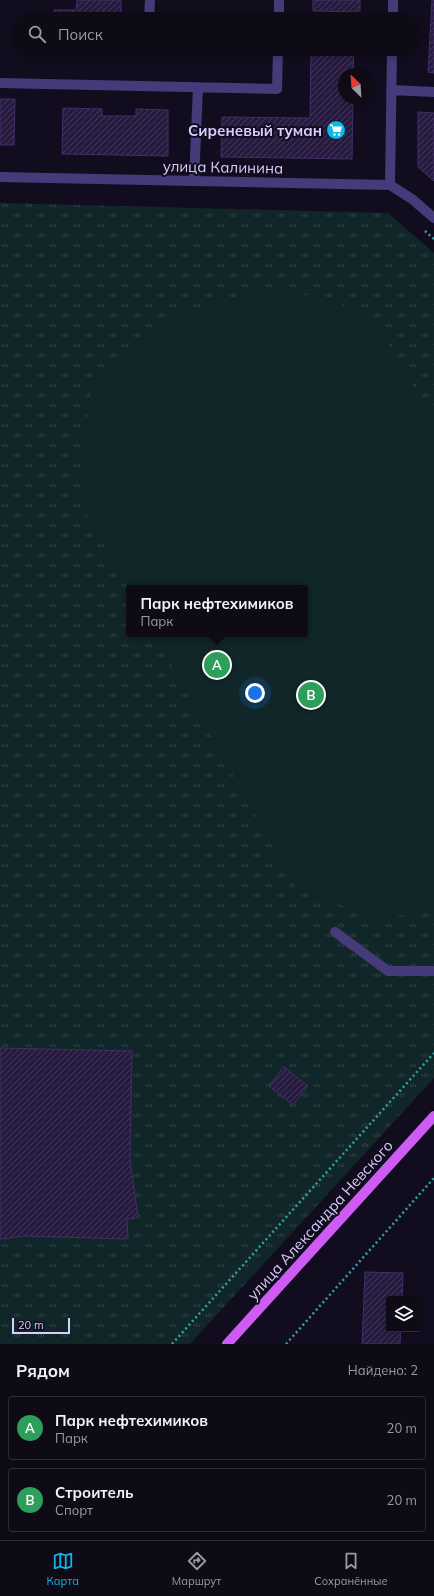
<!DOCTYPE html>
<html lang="ru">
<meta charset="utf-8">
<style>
:root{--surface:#0e0a16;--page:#17131f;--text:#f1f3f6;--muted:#9b9aa1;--line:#2e2b35;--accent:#0db7e8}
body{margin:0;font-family:Mulish,sans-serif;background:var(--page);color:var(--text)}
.controls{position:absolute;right:12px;bottom:12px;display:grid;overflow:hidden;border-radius:4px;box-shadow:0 2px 6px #0003}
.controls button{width:36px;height:36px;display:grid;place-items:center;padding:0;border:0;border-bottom:1px solid var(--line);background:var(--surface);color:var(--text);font:20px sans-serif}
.compass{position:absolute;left:338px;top:68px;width:36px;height:36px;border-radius:50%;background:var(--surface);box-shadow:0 2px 6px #0003;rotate:335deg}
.scale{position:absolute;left:12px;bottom:10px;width:58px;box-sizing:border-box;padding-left:4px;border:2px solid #d8cdfc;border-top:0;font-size:11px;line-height:14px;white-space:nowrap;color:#d8cdfc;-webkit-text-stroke:3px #120d1e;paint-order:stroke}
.you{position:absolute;left:255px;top:693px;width:14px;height:14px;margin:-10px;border:3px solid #fff;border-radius:50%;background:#1a73e8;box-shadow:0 0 0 6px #1a73e833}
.badge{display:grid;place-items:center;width:26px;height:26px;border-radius:50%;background:var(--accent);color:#fff;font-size:13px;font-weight:700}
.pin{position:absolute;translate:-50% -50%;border:2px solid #fff;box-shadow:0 1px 4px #0006}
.popup{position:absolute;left:126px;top:585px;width:182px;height:52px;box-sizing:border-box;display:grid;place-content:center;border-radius:4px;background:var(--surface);filter:drop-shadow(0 1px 3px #0005);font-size:13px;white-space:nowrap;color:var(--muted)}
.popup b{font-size:15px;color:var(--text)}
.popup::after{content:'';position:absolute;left:50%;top:100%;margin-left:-8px;border:8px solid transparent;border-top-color:var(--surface)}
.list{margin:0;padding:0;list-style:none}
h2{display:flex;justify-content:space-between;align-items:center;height:52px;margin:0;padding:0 16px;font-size:17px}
h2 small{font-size:13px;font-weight:400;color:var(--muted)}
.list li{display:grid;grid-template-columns:26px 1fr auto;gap:12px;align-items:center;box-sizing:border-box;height:64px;margin:0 8px 8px;padding:0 8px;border:1px solid var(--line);border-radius:4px}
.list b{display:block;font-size:15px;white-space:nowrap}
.list p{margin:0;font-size:13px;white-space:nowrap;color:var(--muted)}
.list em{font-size:13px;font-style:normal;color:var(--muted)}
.icon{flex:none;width:22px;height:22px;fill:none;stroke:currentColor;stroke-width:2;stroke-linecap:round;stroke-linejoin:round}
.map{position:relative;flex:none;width:434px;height:1344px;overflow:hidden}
.search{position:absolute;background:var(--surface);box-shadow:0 2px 6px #0003;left:12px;right:12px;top:12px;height:44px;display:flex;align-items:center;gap:10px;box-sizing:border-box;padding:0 14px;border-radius:22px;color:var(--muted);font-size:15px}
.sheet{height:196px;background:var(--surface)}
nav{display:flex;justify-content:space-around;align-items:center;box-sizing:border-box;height:56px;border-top:1px solid var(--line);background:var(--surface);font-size:11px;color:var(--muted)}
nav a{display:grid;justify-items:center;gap:2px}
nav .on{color:var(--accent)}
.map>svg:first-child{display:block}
.grass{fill:url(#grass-tufts);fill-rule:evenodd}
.garden{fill:#112628}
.building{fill:url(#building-hatch);stroke:#412e68}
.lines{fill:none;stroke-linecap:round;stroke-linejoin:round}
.path{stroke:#34a2a9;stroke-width:2.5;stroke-dasharray:2 3;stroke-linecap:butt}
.minor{stroke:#453b7a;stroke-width:10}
.major{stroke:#cf5bf5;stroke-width:10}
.labels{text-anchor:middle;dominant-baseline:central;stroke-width:4;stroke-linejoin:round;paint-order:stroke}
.poi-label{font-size:15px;font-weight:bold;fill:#d8cdfc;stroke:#120d1e;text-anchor:end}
.street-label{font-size:15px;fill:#d8cdfc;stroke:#120d1e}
</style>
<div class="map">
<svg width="434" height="1344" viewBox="0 0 434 1344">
<defs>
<pattern id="grass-tufts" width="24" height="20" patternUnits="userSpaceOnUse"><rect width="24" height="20" fill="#112628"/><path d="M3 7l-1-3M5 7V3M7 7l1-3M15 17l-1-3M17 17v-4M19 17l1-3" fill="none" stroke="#334448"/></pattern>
<pattern id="building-hatch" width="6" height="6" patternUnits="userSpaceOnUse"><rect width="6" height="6" fill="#261b3e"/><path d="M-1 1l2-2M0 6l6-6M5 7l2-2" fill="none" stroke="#453b5b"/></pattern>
</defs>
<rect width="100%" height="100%" fill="#120d1e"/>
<!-- grass -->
<path class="grass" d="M0,203L388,213L434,253V1078L190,1344H0ZM129,588H305V634H129Z"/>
<!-- garden -->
<path class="garden" d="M272,288L337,302L377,325L434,421V910L379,919L297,889L154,634H305V588L129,589L79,501L91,392L126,350L179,314Z"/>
<!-- building -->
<path class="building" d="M77,0H121V19H54V10H76Z
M313,0H360V12L313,11Z
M432,0H434V73L428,72Z
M311,49H354L353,74H344V98H353L352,159L221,157L222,117L310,118Z
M0,99H15L14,145H0Z
M63,108L102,109V116H136V109L168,110V156L62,154Z
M418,112L434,113V181L418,167Z
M0,1048L132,1051L130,1159L138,1218L127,1219L128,1239L25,1236L0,1239Z
M284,1067L308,1086L293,1105L269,1086Z
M365,1272L403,1273L402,1299H389V1329H401L400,1344H362Z"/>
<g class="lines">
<!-- path -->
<path class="path" d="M425,231L434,239
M172,1344L434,1053
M286,1344L434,1178"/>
<!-- minor -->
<path class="minor" d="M149,19L150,0
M279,19V0
M393,19V0
M0,83L277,89L278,49
M391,90L434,92
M0,177L390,185L412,199L434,218
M194,181L198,87
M390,185L392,49
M335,932L388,971H434"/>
<!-- major -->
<path class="major" d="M227,1344L434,1116"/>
</g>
<!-- icons -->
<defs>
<g id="supermarket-disc" transform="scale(1)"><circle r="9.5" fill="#0db7e8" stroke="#120d1e"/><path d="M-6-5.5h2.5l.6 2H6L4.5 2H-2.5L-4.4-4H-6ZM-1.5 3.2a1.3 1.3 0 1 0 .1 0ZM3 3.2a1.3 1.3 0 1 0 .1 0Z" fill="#fff"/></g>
</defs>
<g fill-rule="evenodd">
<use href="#supermarket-disc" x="336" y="130"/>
</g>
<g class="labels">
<!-- poi labels -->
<g class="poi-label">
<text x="322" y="130">Сиреневый туман</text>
</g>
<!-- street labels -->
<g class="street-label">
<text transform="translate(223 167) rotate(1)">улица Калинина</text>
<text transform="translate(320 1220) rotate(-48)">улица Александра Невского</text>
</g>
</g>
</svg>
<div class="controls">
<button><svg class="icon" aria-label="layers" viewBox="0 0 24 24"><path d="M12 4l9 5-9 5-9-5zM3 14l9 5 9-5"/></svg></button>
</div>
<svg class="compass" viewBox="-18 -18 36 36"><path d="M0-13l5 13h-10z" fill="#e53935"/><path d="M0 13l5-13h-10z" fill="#9b9aa1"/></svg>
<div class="scale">20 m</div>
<div class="you"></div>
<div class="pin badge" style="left:217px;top:665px;background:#2e9e5b">A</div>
<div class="popup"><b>Парк нефтехимиков</b>Парк</div>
<div class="pin badge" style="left:311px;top:695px;background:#2e9e5b">B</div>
<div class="search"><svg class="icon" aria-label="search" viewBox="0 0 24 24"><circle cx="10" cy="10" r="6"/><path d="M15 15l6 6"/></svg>Поиск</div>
</div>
<section class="sheet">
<h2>Рядом<small>Найдено: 2</small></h2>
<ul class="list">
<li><span class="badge" style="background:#2e9e5b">A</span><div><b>Парк нефтехимиков</b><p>Парк</p></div><em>20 m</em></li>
<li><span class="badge" style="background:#2e9e5b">B</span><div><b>Строитель</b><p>Спорт</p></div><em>20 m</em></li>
</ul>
</section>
<nav>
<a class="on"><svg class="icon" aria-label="map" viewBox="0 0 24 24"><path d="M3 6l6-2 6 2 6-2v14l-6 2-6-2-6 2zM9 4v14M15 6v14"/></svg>Карта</a>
<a><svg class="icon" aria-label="directions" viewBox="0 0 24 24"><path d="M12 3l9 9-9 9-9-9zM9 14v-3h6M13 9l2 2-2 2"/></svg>Маршрут</a>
<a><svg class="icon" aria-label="saved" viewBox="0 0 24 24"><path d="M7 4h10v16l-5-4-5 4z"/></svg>Сохранённые</a>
</nav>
